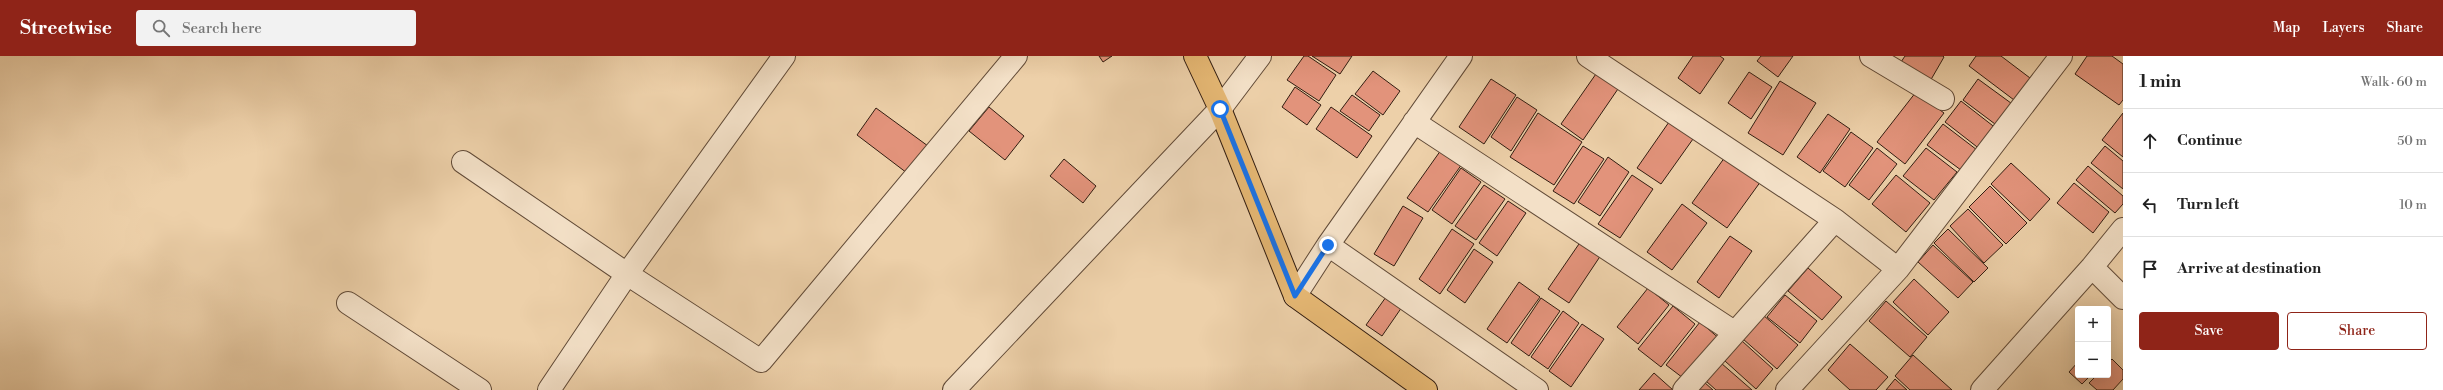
<!DOCTYPE html>
<meta charset="utf-8">
<style>
:root{--surface:#fff;--page:#f2f2f2;--text:#222;--muted:#767676;--line:#e0e0e0;--accent:#8f2418}
body{margin:0;font-family:"Libre Bodoni",serif;background:var(--page);color:var(--text)}
.controls{position:absolute;right:12px;bottom:12px;display:grid;overflow:hidden;border-radius:4px;box-shadow:0 4px 16px #0002}
.controls button{width:36px;height:36px;display:grid;place-items:center;padding:0;border:0;border-bottom:1px solid var(--line);background:var(--surface);color:var(--text);font:20px sans-serif}
.stop{position:absolute;width:12px;height:12px;margin:-9px;border:3px solid #1a73e8;border-radius:50%;background:#fff}
.stop.end{background:#1a73e8;border-color:#fff;box-shadow:0 1px 4px #0008}
.list{margin:0;padding:0;list-style:none}
h2{display:flex;justify-content:space-between;align-items:center;height:52px;margin:0;padding:0 16px;font-size:17px}
h2 small{font-size:13px;font-weight:400;color:var(--muted)}
.list li{display:grid;grid-template-columns:26px 1fr auto;gap:12px;align-items:center;box-sizing:border-box;height:64px;padding:0 16px;border-top:1px solid var(--line)}
.list b{display:block;font-size:15px;white-space:nowrap}
.list em{font-size:13px;font-style:normal;color:var(--muted)}
.actions{display:flex;gap:8px;padding:12px 16px}
.actions a{flex:1;padding:9px 0;border:1px solid var(--accent);border-radius:4px;text-align:center;font-size:14px;color:var(--accent)}
.actions .main{background:var(--accent);color:#fff}
.icon{flex:none;width:22px;height:22px;fill:none;stroke:currentColor;stroke-width:2;stroke-linecap:round;stroke-linejoin:round}
.map{position:relative;flex:none;width:2123px;height:334px;overflow:hidden}
header{display:flex;align-items:center;gap:24px;box-sizing:border-box;height:56px;padding:0 20px;background:var(--accent);color:#fff}
header strong{font-size:19px}
nav{display:flex;gap:22px;margin-inline-start:auto;font-size:14px}
.search{width:280px;height:36px;background:var(--page);display:flex;align-items:center;gap:10px;box-sizing:border-box;padding:0 14px;border-radius:4px;color:var(--muted);font-size:15px}
main{display:flex}
aside{flex:1;background:var(--surface)}
.map>svg:first-child{display:block}
.building{fill:#e2937b;stroke:#321d11}
.lines{fill:none;stroke-linecap:round;stroke-linejoin:round}
.minor-casing{stroke:#614a37;stroke-width:24}
.major-casing{stroke:#321d11;stroke-width:24}
.minor{stroke:#f3e0c7;stroke-width:22}
.major{stroke:#e6b874;stroke-width:22}
.route{stroke:#1a73e8;stroke-width:5}
</style>
<header>
<strong>Streetwise</strong>
<div class="search"><svg class="icon" aria-label="search" viewBox="0 0 24 24"><circle cx="10" cy="10" r="6"/><path d="M15 15l6 6"/></svg>Search here</div>
<nav><a>Map</a><a>Layers</a><a>Share</a></nav>
</header>
<main>
<div class="map">
<svg width="2123" height="334" viewBox="0 0 2123 334">
<rect width="100%" height="100%" fill="#edd0a9"/>
<filter id="stains"><feTurbulence type="fractalNoise" baseFrequency=".005" numOctaves="4"/><feColorMatrix values="0 0 0 0 .2 0 0 0 0 .09 0 0 0 0 .02 0 0 0 .5 -.17"/></filter>
<radialGradient id="worn" r=".72"><stop offset=".6" stop-color="#630" stop-opacity="0"/><stop offset="1" stop-color="#630" stop-opacity=".3"/></radialGradient>
<!-- building -->
<path class="building" d="M1099,0H1112L1103,6Z
M1304,0H1308L1336,19L1319,45L1287,24Z
M1312,0H1352L1340,18Z
M1693,0H1720L1724,3L1700,38L1678,22Z
M1761,0H1793L1778,21L1757,5Z
M1905,0H1943L1944,1L1929,27L1899,9Z
M1976,0H2001L2034,25L2018,47L1969,10Z
M2087,0H2112L2123,8V44L2119,49L2075,18Z
M1373,15L1400,35L1383,59L1355,38Z
M1598,15L1620,30L1583,84L1561,68Z
M1749,16L1772,31L1751,63L1728,47Z
M1491,23L1516,39L1484,88L1459,71Z
M1978,23L2015,50L1999,71L1963,44Z
M1780,25L1816,47L1783,99L1748,77Z
M1295,31L1321,49L1307,69L1282,51Z
M1916,36L1944,57L1905,108L1877,86Z
M1352,39L1380,59L1369,75L1340,55Z
M1517,41L1537,54L1511,95L1491,81Z
M1961,45L1997,73L1981,94L1945,66Z
M989,51L1024,80L1005,104L969,75Z
M1331,51L1372,80L1357,102L1316,73Z
M876,52L928,90L907,117L857,79Z
M1538,57L1582,86L1554,129L1510,101Z
M2123,57V101L2102,84Z
M1828,58L1850,73L1820,117L1797,101Z
M1669,66L1693,83L1661,128L1637,112Z
M1943,68L1981,97L1965,117L1927,89Z
M1851,76L1873,92L1845,131L1823,115Z
M1583,90L1604,103L1574,148L1553,135Z
M2105,90L2123,105V133L2091,107Z
M1877,92L1897,108L1869,144L1849,129Z
M1926,92L1957,116L1934,144L1903,120Z
M1441,94L1462,108L1428,156L1407,142Z
M1608,101L1629,116L1600,160L1578,146Z
M1725,101L1761,125L1727,172L1692,147Z
M1064,103L1096,130L1083,147L1050,120Z
M2011,107L2050,143L2030,165L1991,128Z
M2088,110L2123,140V148L2115,157L2076,124Z
M1461,112L1481,126L1452,168L1432,154Z
M1632,119L1653,133L1620,182L1598,168Z
M1896,119L1930,147L1906,176L1872,148Z
M2074,127L2109,156L2093,177L2057,147Z
M1484,129L1505,143L1476,184L1455,170Z
M1990,130L2027,167L2006,188L1969,151Z
M1508,145L1526,157L1497,200L1479,187Z
M1682,148L1707,167L1672,214L1647,196Z
M1403,150L1423,162L1394,210L1374,198Z
M1968,153L2003,189L1984,207L1950,170Z
M1452,173L1474,188L1440,238L1419,223Z
M1948,173L1988,212L1974,226L1934,187Z
M1730,180L1752,195L1719,242L1697,226Z
M1581,185L1601,199L1569,247L1548,233Z
M1933,189L1973,226L1958,242L1918,206Z
M1474,193L1493,206L1465,247L1447,234Z
M1808,212L1842,241L1822,264L1788,235Z
M1914,223L1949,256L1928,279L1893,246Z
M1519,226L1540,241L1507,287L1487,273Z
M1648,232L1669,249L1638,288L1617,271Z
M1785,239L1817,265L1800,287L1767,261Z
M1386,241L1402,251L1382,280L1366,269Z
M1541,242L1560,255L1529,300L1511,287Z
M1886,245L1927,281L1910,301L1869,265Z
M1673,250L1695,268L1661,311L1638,293Z
M1563,255L1579,267L1548,313L1531,301Z
M1763,259L1798,289L1777,313L1743,283Z
M1700,266L1721,284L1687,325L1666,309Z
M1582,268L1604,283L1571,331L1549,315Z
M1742,285L1773,313L1756,333L1725,305Z
M1850,288L1888,321L1876,334H1850L1828,314Z
M1913,299L1952,334H1910L1895,320Z
M2112,303L2123,314V323L2113,334H2097L2089,327L2097,319H2108V307Z
M2078,306V319H2091L2082,328L2069,316Z
M1721,307L1752,334H1716L1706,325Z
M1654,317L1673,334H1639Z
M1895,323L1907,334H1886Z
M1704,326L1713,334H1697Z"/>
<g class="lines">
<!-- minor casing -->
<g class="minor-casing">
<path id="minor" d="M1588,0L1835,164L1898,213
M1871,0L1943,43
M1414,66L1734,276
M463,106L627,218L761,305L1016,0
M1328,189L1537,334
M2092,211L2123,242
M1295,240L1328,189L1461,0
M348,247L480,334
M549,334L627,218L784,0
M954,334L1220,53L1260,0
M1684,334L1835,164
M1787,334L1898,213L2061,0
M1982,334L2092,211L2123,173"/>
</g>
<!-- major casing -->
<g class="major-casing">
<path id="major" d="M1195,0L1220,53L1295,240L1426,334"/>
</g>
<!-- minor -->
<use href="#minor" class="minor"/>
<!-- major -->
<use href="#major" class="major"/>
</g>
<g class="lines">
<!-- route -->
<path class="route" d="M1220,53L1295,240L1328,189"/>
</g>
<rect width="100%" height="100%" filter="url(#stains)"/>
<rect width="100%" height="100%" fill="url(#worn)"/>
</svg>
<div class="controls">
<button>+</button>
<button>−</button>
</div>
<div class="stop" style="left:1220px;top:53px"></div>
<div class="stop end" style="left:1328px;top:189px"></div>
</div>
<aside>
<h2>1 min<small>Walk · 60 m</small></h2>
<ul class="list">
<li><svg class="icon" aria-label="ahead" viewBox="0 0 24 24"><path d="M12 20V5M6 11l6-6 6 6"/></svg><div><b>Continue</b></div><em>50 m</em></li>
<li><svg class="icon" aria-label="left" viewBox="0 0 24 24"><path d="M17 20v-9H6M10 6l-5 5 5 5"/></svg><div><b>Turn left</b></div><em>10 m</em></li>
<li><svg class="icon" aria-label="arrive" viewBox="0 0 24 24"><path d="M6 21V4h12l-3 4 3 4H6"/></svg><div><b>Arrive at destination</b></div></li>
</ul>
<div class="actions"><a class="main">Save</a><a>Share</a></div>
</aside>
</main>
